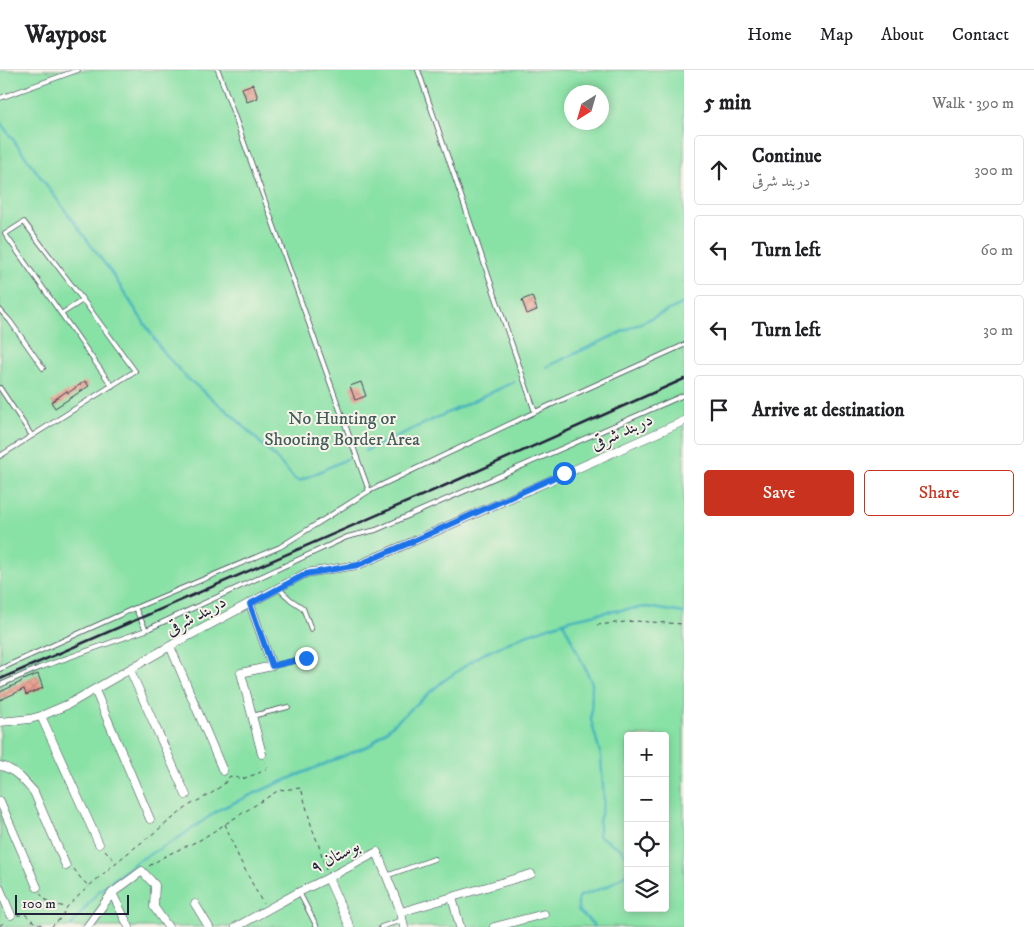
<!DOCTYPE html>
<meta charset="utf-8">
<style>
:root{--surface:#fff;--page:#f6f6f6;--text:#202124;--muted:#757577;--line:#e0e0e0;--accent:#c8321e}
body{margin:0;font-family:"IM FELL DW Pica",Amiri,serif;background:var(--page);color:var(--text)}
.controls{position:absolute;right:15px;bottom:15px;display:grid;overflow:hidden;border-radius:5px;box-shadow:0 2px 8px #0003}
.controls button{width:45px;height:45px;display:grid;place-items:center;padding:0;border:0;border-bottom:1px solid var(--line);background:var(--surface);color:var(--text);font:25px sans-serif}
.compass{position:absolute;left:564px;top:15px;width:45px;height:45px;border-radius:50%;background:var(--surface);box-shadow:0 2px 8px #0003;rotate:217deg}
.scale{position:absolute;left:15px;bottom:12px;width:114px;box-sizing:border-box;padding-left:5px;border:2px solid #22223b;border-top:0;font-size:14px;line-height:18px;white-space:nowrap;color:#22223b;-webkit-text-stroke:4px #f7f3e8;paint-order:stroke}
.stop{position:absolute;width:15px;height:15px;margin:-11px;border:4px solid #1a73e8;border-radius:50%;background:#fff}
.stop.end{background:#1a73e8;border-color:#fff;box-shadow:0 1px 5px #0008}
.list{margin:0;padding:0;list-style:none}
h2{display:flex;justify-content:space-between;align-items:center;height:65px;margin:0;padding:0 20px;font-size:21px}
h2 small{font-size:16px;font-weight:400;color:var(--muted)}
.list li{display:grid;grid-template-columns:32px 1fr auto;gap:15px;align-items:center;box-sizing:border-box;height:70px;margin:0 10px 10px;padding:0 10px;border:1px solid var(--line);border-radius:5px}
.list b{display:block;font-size:19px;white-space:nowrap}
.list p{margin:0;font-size:16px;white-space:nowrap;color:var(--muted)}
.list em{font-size:16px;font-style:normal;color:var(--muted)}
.actions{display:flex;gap:10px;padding:15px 20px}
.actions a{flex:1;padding:11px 0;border:1px solid var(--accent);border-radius:5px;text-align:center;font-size:18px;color:var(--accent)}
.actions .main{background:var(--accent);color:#fff}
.icon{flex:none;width:28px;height:28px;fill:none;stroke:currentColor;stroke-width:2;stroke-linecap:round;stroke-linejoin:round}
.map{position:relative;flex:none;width:684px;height:857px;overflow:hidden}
header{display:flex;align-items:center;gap:30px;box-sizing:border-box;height:70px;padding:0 25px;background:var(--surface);border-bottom:1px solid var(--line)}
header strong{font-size:24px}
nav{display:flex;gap:28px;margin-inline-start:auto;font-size:18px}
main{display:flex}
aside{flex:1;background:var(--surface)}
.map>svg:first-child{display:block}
.green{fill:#88e1a5;stroke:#558270;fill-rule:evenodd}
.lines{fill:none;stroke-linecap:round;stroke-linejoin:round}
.stream{stroke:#43b3bd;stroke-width:2.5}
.building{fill:url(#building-cross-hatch)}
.service-casing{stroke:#414052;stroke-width:5.5}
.minor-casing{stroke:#414052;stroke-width:9}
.path{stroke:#414052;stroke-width:1;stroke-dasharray:4 4;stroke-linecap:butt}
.service{stroke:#fff;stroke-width:4}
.minor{stroke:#fff;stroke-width:8}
.rail{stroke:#22223b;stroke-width:2.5}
.route{stroke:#1a73e8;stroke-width:6}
.labels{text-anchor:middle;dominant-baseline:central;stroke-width:4;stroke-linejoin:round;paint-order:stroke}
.park-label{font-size:18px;fill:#415b5b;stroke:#f7f3e8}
.street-label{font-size:18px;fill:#22223b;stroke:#f7f3e8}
</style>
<header>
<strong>Waypost</strong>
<nav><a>Home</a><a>Map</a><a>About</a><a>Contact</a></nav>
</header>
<main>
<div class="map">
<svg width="684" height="857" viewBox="0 0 684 857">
<defs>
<pattern id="building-cross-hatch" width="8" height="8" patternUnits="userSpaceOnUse" patternTransform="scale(1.25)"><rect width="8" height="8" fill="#ea9989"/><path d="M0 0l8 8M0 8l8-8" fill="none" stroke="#bd7c71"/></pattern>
</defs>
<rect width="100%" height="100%" fill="#f7f3e8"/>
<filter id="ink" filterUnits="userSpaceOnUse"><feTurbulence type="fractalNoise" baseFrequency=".02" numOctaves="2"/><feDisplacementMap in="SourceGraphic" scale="10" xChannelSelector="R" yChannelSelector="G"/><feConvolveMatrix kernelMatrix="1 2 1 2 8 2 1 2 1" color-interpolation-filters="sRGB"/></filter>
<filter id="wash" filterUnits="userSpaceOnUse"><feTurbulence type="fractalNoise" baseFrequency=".0096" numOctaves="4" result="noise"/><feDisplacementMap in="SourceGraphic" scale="20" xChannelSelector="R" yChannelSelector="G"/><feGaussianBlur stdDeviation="1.12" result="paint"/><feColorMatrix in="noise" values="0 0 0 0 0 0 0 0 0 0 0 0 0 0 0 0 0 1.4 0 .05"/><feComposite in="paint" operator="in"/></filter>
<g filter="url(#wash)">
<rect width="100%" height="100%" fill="#f3e9d4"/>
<!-- green -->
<path class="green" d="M0,0H684V857H0ZM572,22H602V52H572ZM628,666H665V838H628Z"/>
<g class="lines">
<!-- stream -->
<path class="stream" d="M0,52L113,205L163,282L186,307L233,346L273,385L295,409L299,411L347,389
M546,297L684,233
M365,381L514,312
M563,552L592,613L591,650L601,686L604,731L599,752V766L621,779L628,788
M70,857L98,822L136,792L177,769L220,739L269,717L370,675L442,612L479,586L523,566L569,550L606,542L647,537L684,543
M594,857V855L578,840V827L608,816L626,804L628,796"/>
</g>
<g id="blocks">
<!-- building -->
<path class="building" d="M253,14L258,28L247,32L242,18Z
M532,226L537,240L527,244L522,230Z
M85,311L89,316L55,338L51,332L67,321L68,323Z
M361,312L366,326L355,330L350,316Z
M38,604L43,618L26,625L24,619L0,630V622L21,612V611Z"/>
</g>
</g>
<g filter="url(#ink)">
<use href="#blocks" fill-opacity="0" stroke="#414052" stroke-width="1"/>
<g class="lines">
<!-- service casing -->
<g class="service-casing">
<path id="service" d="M218,0L369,421L535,342
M418,0L535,342L684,275
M0,28L78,0
M0,240L10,251L43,298
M61,244L83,230
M0,318L32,366
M0,386L135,301L83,230L24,152L5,164L112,316
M278,518L291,530L303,538L311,559
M135,538L146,560
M272,596L306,588
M0,599L135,538L280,477L369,421
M0,615L39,598L146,560L347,467L376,460L684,325
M252,646L288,637
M386,806L434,789
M299,822L317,857
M381,857L402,850"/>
</g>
<!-- minor casing -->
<g class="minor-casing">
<path id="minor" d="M250,534L272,596L241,603L262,684
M170,576L223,701
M130,600L186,725
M95,620L150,749
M41,646L99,774
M0,652L30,649L41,646L69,634L170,576L306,503L358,495L407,474L684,351
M0,696C14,698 25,712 34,722L66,796
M0,731L37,817
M328,808L350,857
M0,819L11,845
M112,823L129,857
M452,827L460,857
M195,834L209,857
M401,842L531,804
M87,857L112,823L142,801L155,815L154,837L168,857
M236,857L299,822L328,808L377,782L401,842L404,857
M494,857L544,844"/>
</g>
<!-- path -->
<path class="path" d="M597,555L635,551L684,554
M225,754L239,788L263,834
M105,780L116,792
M149,796L167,785L200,770L279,720L301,718L312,758L319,776L326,800
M74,799L82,810L89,816L124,786L190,735L212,723L224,714L230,706L242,709L259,703L267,698L265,692
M40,823C48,835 53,834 66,837
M17,845H26L34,852L46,857
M0,856L5,850
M51,857L61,848L67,837L89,816"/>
<!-- service -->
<use href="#service" class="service"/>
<!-- minor -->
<use href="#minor" class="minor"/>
<!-- rail -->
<path class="rail" d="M0,609L453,412L684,309"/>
</g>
</g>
<g class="lines" filter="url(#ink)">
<!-- route -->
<path class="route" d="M306,588L272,596L250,534L306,504L358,495L407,474L564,403"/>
</g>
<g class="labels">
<!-- park labels -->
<g class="park-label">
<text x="342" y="349">No Hunting or<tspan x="342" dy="21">Shooting Border Area</tspan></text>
</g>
<!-- street labels -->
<g class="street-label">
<text transform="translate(622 362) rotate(-24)">دربند شرقی</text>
<text transform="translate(196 546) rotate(-28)">دربند شرقی</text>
<text transform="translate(335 787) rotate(-28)">بوستان ۹</text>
</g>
</g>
</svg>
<div class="controls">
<button>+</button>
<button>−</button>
<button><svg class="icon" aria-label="locate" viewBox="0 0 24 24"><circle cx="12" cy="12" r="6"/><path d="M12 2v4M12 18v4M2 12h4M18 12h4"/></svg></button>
<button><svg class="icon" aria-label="layers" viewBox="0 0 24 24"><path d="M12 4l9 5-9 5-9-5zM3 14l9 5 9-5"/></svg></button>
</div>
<svg class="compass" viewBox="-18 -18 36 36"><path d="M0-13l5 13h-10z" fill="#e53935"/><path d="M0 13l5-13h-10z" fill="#757577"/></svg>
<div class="scale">100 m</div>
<div class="stop" style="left:564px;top:403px"></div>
<div class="stop end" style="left:306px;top:588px"></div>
</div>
<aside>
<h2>5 min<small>Walk · 390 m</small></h2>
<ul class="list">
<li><svg class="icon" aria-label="ahead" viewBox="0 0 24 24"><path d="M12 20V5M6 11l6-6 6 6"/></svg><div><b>Continue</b><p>دربند شرقی</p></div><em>300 m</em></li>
<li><svg class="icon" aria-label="left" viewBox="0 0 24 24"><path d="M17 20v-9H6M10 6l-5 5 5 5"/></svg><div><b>Turn left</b></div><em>60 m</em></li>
<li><svg class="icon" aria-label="left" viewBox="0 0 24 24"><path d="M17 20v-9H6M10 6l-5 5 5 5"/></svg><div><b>Turn left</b></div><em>30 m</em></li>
<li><svg class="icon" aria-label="arrive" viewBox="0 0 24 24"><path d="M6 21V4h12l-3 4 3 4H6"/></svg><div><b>Arrive at destination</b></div></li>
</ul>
<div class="actions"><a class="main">Save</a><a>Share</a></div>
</aside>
</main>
